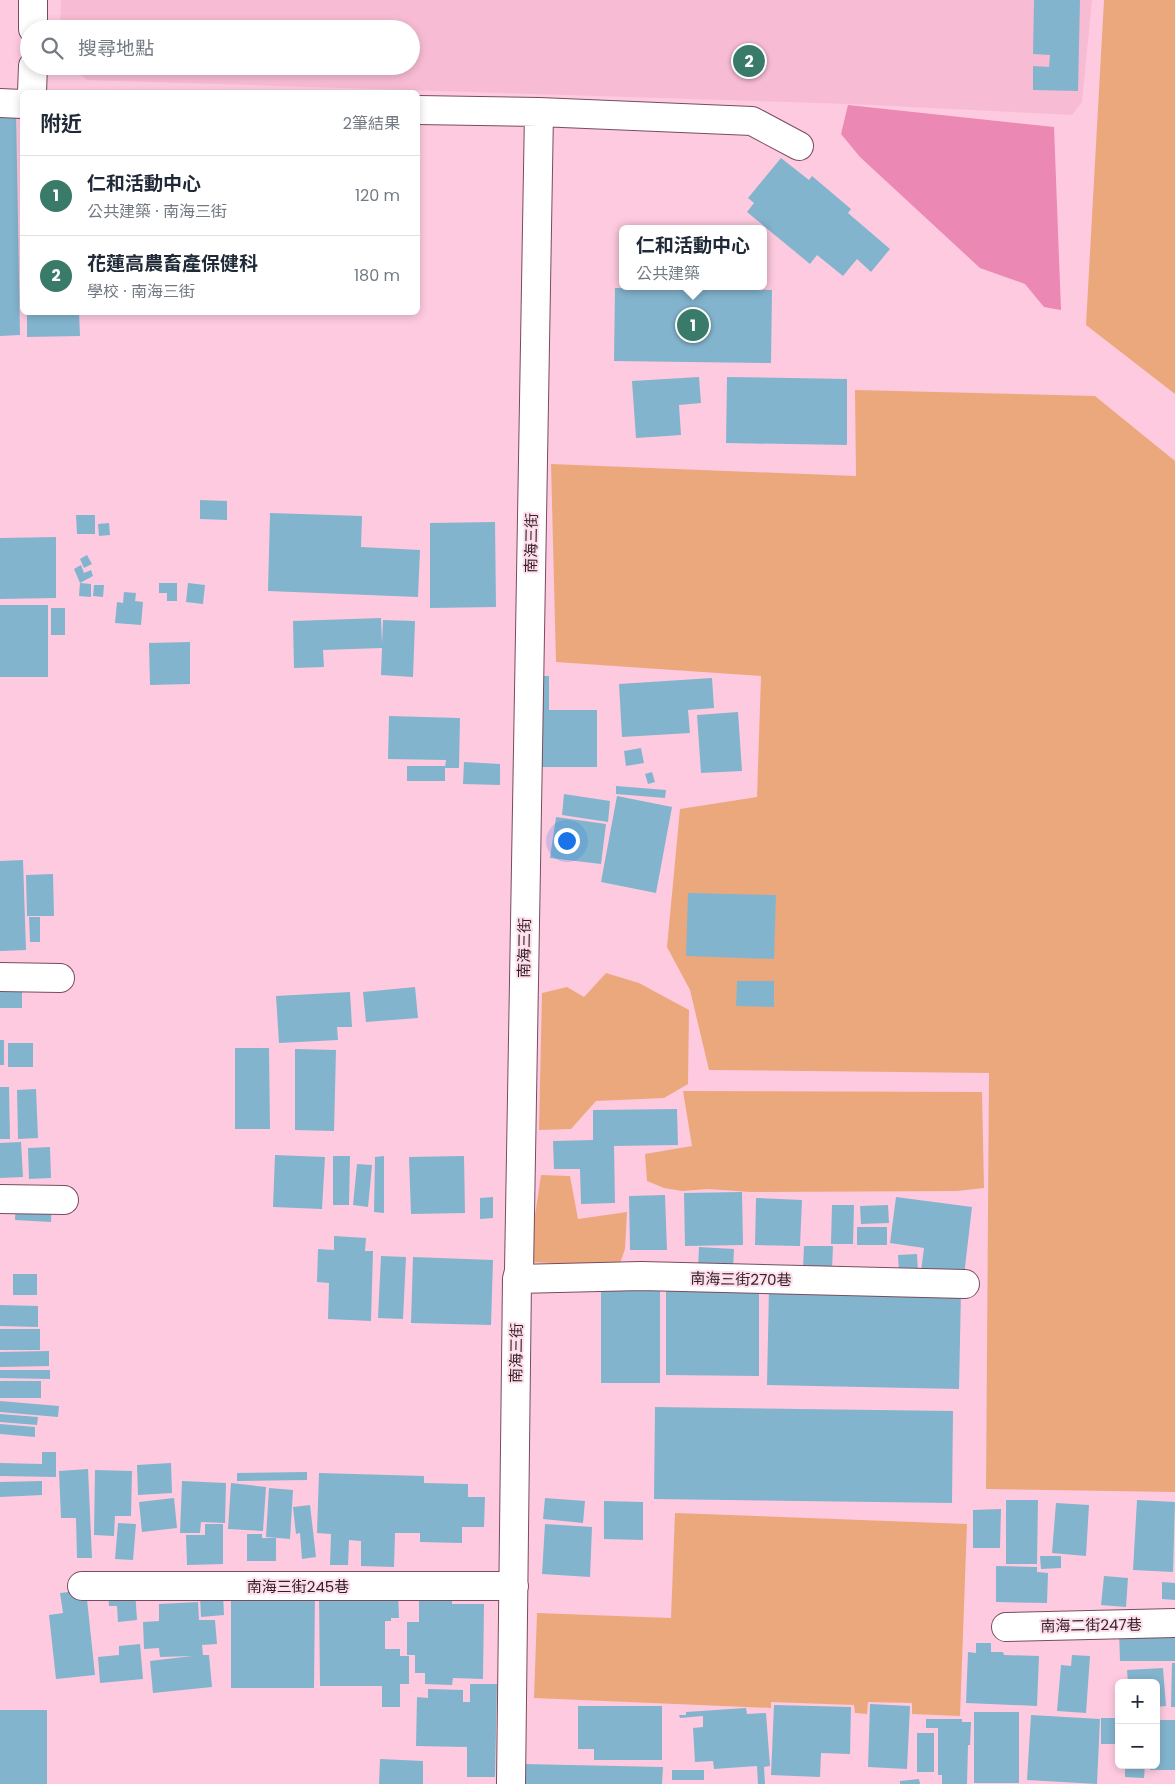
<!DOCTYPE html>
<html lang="zh-TW">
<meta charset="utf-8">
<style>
:root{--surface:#fff;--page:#f2f2f3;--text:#1f2937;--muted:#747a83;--line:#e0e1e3;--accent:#3a7a68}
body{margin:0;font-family:Poppins,"Noto Sans TC",sans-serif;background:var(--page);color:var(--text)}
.controls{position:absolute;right:15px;bottom:15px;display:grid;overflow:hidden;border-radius:8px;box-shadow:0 2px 8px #0003}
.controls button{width:45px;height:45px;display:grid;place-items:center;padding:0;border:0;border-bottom:1px solid var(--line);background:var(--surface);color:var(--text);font:25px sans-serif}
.you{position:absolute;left:566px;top:840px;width:18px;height:18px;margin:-12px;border:4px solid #fff;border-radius:50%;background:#1a73e8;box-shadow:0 0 0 8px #1a73e833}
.badge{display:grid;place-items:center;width:32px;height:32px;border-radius:50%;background:var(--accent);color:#fff;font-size:16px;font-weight:700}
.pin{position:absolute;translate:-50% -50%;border:2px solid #fff;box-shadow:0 1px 5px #0006}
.popup{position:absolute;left:619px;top:225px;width:148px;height:65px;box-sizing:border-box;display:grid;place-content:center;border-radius:8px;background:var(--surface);filter:drop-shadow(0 1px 4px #0005);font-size:16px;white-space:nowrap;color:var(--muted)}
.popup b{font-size:19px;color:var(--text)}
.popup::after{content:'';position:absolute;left:50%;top:100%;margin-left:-10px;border:10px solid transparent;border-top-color:var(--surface)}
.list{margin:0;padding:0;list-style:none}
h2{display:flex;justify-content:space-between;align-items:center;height:65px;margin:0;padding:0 20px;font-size:21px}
h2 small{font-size:16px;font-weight:400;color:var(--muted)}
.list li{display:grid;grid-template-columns:32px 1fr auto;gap:15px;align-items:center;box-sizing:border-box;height:80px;padding:0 20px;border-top:1px solid var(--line)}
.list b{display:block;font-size:19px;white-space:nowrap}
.list p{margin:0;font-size:16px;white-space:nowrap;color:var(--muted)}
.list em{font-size:16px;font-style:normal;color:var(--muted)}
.icon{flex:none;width:28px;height:28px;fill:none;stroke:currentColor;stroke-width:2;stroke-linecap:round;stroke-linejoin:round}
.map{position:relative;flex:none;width:1175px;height:1784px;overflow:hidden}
.search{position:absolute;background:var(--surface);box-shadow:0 2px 8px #0003;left:20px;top:20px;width:400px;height:55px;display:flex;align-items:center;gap:12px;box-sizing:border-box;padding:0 18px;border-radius:28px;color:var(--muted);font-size:19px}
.panel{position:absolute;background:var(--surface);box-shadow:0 2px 8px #0003;left:20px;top:90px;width:400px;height:225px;border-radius:8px}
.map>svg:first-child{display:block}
.built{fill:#f7bcd3}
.green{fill:#eca87d}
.water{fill:#eb88b4}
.building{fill:#83b4ce}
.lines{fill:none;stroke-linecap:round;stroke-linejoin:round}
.minor-casing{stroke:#784c5e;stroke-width:30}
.minor{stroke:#fff;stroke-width:28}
.labels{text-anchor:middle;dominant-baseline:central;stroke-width:4;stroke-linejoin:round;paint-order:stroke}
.street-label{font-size:15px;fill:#311e26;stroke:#fedeea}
</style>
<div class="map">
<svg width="1175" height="1784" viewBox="0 0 1175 1784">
<rect width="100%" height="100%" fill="#fecadf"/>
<!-- built -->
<path class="built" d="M61,0H1092L1082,102L1072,115L849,104L87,80L70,66H411V29H60Z"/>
<!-- green -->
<path class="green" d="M1104,0H1175V394L1086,325Z
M855,390L1095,396L1175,461V1492L986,1489L989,1073L709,1070L690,990L667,947L680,809L757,797L761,676L556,662L551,464L856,476Z
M606,973L639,983L689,1010L688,1084L664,1098L596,1101L571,1129L539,1130L542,993L567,987L584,997Z
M683,1091L982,1092L984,1188L957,1191L750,1192L708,1189L682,1191L664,1188L647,1181L645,1154L692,1146Z
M541,1175L570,1176L578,1219L627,1212L625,1249L619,1266L528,1262Z
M675,1513L967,1524L960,1716L912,1714V1703L868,1702L867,1714L855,1713L854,1705L771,1702V1708L534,1698L537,1613L671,1618Z"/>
<!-- water -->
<path class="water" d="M848,105L1054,127L1061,310L1044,307L1025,284L980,268L860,157L841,134Z"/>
<!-- building -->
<path class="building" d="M1034,0H1080L1078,91L1033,90V66L1049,67L1050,55L1033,54Z
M0,110H16L20,335L0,336Z
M781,158L809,180L812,176L851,209L848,213L890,249L871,272L857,259L843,276L817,255L810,264L747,212L754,203L748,198Z
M615,288L772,290L771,363L614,361Z
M27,312H79L80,336L27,337Z
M699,377L701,403L679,405L681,435L636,438L632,381Z
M727,377L847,379V445L726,443Z
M200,500L227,501V520L200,519Z
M270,513L362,516L361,547L420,550L418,597L268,591Z
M76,515H95V534H77Z
M495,522L496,607L430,608V523Z
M109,523L110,535L99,536L98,524Z
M56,537V598L0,599V538Z
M87,555L92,564L84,568L80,559Z
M81,565L84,573L91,570L93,576L80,583L74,569Z
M80,583L91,584V597L79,596Z
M159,583H177V601H167V593H159Z
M188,583L205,585L203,604L186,602Z
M94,585H104L103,597L93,596Z
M124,592L136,593L135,601L143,602L141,625L115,623L117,602L123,603Z
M0,605H48V677H0Z
M51,608H65V635H51Z
M381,618L382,644L383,620L415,621L413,677L381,675L382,648L323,650L324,667L294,668L293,621Z
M190,642V684L150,685L149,643Z
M533,676H549V710H597V767H534Z
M712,678L714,708L688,710L690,733L622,737L619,684Z
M738,712L742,771L701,773L697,715Z
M389,716L460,718L459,768H445L446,760L388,759Z
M641,748L644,763L626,766L624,751Z
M464,762L500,764V785L463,784Z
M407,766H445V781H407Z
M652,772L655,782L648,784L645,774Z
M616,786L666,790L665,798L616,794Z
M564,794L610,801L608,822L562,815Z
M617,796L672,807L656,893L601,882Z
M556,817L606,824L601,864L550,858Z
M23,860L26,950L0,951V861Z
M53,874L54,916H27L26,875Z
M688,893L776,895L774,959L686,956Z
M29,917H40V942H30Z
M737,981H774V1007L736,1006Z
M415,987L418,1018L366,1022L363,992Z
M0,991H22V1008H0Z
M350,992L352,1027H337L338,1040L279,1043L276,996Z
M0,1040H4V1065H0Z
M8,1043H33V1067H8Z
M235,1048H269L270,1129H235Z
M295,1049L336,1050L334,1131L295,1130Z
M0,1087H9L10,1139H0Z
M36,1089L38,1138L18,1139L17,1090Z
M677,1109L678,1145L614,1146L615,1203L581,1204L580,1169H554L553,1141L593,1140V1110Z
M21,1142L23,1177L0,1178V1143Z
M50,1147L51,1178L29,1179L28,1148Z
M275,1155L325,1157L322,1209L273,1207Z
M333,1156H350L349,1205H333Z
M384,1156V1213L374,1212L375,1157Z
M464,1156L465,1213L411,1214L409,1157Z
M357,1164L372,1165L368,1207L353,1205Z
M742,1192L743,1245L685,1246L684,1193Z
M665,1195L667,1250H630L629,1196Z
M493,1197V1218L480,1219V1198Z
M896,1197L972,1207L964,1276L921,1271L924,1248L890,1243Z
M756,1198L802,1200L800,1246L755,1245Z
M16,1201L52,1202L51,1222L15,1220Z
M832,1205H854L853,1244H831Z
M888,1205L889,1223L861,1224L860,1206Z
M857,1227H887V1245H857Z
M334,1236L366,1238L365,1251H373L371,1321L328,1319L329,1283L317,1282L318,1249L334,1250Z
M804,1246H833L832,1269L803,1268Z
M699,1247L734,1249L733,1270L698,1269Z
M917,1254L918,1272H899L898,1255Z
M381,1256L406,1257L403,1319L378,1318Z
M413,1257L493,1260L491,1325L411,1323Z
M13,1274H37V1295H13Z
M769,1287L961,1291L959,1389L767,1385Z
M601,1288H660V1383H601Z
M666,1289L759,1290V1376L666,1375Z
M0,1305L38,1306V1327L0,1326Z
M0,1329H40V1350H0Z
M49,1351V1366L0,1367V1352Z
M0,1370H50V1379L0,1378Z
M0,1381H41V1398H0Z
M0,1401L59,1406L58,1417L0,1412Z
M655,1407L953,1411L952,1503L654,1499Z
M0,1414L38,1417L37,1425L0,1422Z
M0,1424L35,1427V1437L0,1434Z
M42,1452H56V1477L0,1476V1463L42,1464Z
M171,1463L172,1493L138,1495L137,1465Z
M88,1469L92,1558H77L76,1518H61L59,1471Z
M95,1470L132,1471L131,1516H115L114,1536L94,1535Z
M307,1472V1480L237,1481V1473Z
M319,1473L424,1476V1483L468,1484V1497H485L484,1527H462V1543L420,1542V1533H395L394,1567L361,1566V1541L349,1540L348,1565H330L331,1534L317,1533Z
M42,1481V1495L0,1497V1482Z
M182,1481L226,1483L225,1523L201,1522L200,1533H180Z
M231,1483L266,1487L263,1531L228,1529Z
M269,1488L293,1490L290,1539L266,1537Z
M174,1498L177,1528L142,1532L139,1502Z
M545,1498L585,1501L583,1523L543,1519Z
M1006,1500H1038L1037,1564H1006Z
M1137,1500L1175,1502L1173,1572L1133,1570Z
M604,1501L643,1502V1540L604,1539Z
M1056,1503L1089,1505L1086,1556L1052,1553Z
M310,1505L316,1557L302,1559L300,1533L296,1534L293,1507Z
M1001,1509L1000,1548H973V1510Z
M118,1523L136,1524L133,1560L115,1559Z
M205,1524H223V1564L187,1565L186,1535H205Z
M545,1524L592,1527L590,1577L542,1574Z
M247,1534H262V1538H276V1561H247Z
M1040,1556H1061V1568L1041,1569Z
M996,1566L1037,1567V1572L1048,1573L1047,1603L996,1602Z
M1104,1576L1128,1578L1126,1607L1101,1605Z
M1162,1582L1175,1583V1600L1162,1599Z
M86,1590L95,1675L56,1679L49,1615L63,1613L60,1593Z
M135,1590L137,1620L118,1622L117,1606H109L108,1592Z
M231,1591H315L314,1688H231Z
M319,1593H398L399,1618H391V1621H385V1649H400V1656H409V1684H400V1707H382V1686H320Z
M223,1594L224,1615L201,1617L200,1596Z
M419,1596H452V1604H484L483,1679L453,1678L452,1685L425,1684V1673H415V1655H407V1622H419Z
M198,1602L199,1620H215L217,1644L202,1645L203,1655H209L212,1687L153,1693L150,1661L192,1656L160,1657L159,1648L144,1649L143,1622L159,1621V1604Z
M1119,1630H1175V1661H1120Z
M976,1643H991V1652H1003L1004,1655L1039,1656L1037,1706L966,1703L968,1652L976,1653Z
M140,1644L143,1679L100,1683L98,1657L119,1655V1646Z
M1072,1655L1090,1656L1086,1713L1057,1711L1061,1665L1071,1666Z
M1172,1663H1175V1707H1171Z
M1163,1668L1166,1706L1156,1707V1683H1128L1127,1670Z
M470,1684H497L495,1777H467V1747L416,1746L417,1697L428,1698V1689L463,1690V1702H470Z
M870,1704L910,1706L907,1769L868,1767Z
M774,1705L851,1707L850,1754L821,1753L820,1777L771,1775Z
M578,1706H662V1760H594V1749H578Z
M746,1708L747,1714L766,1713L770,1766L764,1767L765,1784H758L757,1766L714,1769L713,1761L695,1762L693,1728L703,1727V1716L680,1718L679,1715H686V1712Z
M0,1710H47V1784H0Z
M974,1712H1019V1783H974Z
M1031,1715L1100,1719L1097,1784L1027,1780Z
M1101,1718H1115V1744H1101Z
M926,1719H962V1722H971L970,1745H968L967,1784H942V1775H938V1728H926Z
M1156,1720H1175V1770H1150V1765H1156Z
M917,1733H934V1772H917Z
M380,1759L423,1761V1784H379Z
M524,1764L663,1767L662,1784H524Z
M1125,1765H1145L1144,1778L1125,1777Z
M672,1770H704V1780H672Z
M919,1779L920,1784H900V1781Z"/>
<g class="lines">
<!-- minor casing -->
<g class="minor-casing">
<path id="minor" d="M33,29V0
M32,92L33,66
M0,103L22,104
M418,110L539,112L752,121L799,146
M0,977L60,978
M0,1199L64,1200
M517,1279L641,1276L965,1284
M82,1586H514
M1006,1627L1175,1623
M511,1784L517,1279L519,1271L539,112"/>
</g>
<!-- minor -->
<use href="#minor" class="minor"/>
</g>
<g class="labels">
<!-- street labels -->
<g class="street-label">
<text transform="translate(531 543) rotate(-89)">南海三街</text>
<text transform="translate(524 948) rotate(-89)">南海三街</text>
<text transform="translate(741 1279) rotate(1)">南海三街270巷</text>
<text transform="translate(516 1353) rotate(-89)">南海三街</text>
<text x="298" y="1586">南海三街245巷</text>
<text transform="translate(1091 1625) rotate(-1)">南海二街247巷</text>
</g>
</g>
</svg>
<div class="controls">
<button>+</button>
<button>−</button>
</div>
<div class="you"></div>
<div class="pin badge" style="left:693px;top:325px">1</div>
<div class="popup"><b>仁和活動中心</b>公共建築</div>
<div class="pin badge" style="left:749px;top:61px">2</div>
<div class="search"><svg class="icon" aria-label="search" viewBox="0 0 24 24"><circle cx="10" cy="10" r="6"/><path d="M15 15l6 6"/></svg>搜尋地點</div>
<section class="panel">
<h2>附近<small>2筆結果</small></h2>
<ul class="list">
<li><span class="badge">1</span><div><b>仁和活動中心</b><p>公共建築 · 南海三街</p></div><em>120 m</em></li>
<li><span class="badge">2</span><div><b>花蓮高農畜產保健科</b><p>學校 · 南海三街</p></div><em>180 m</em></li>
</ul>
</section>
</div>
